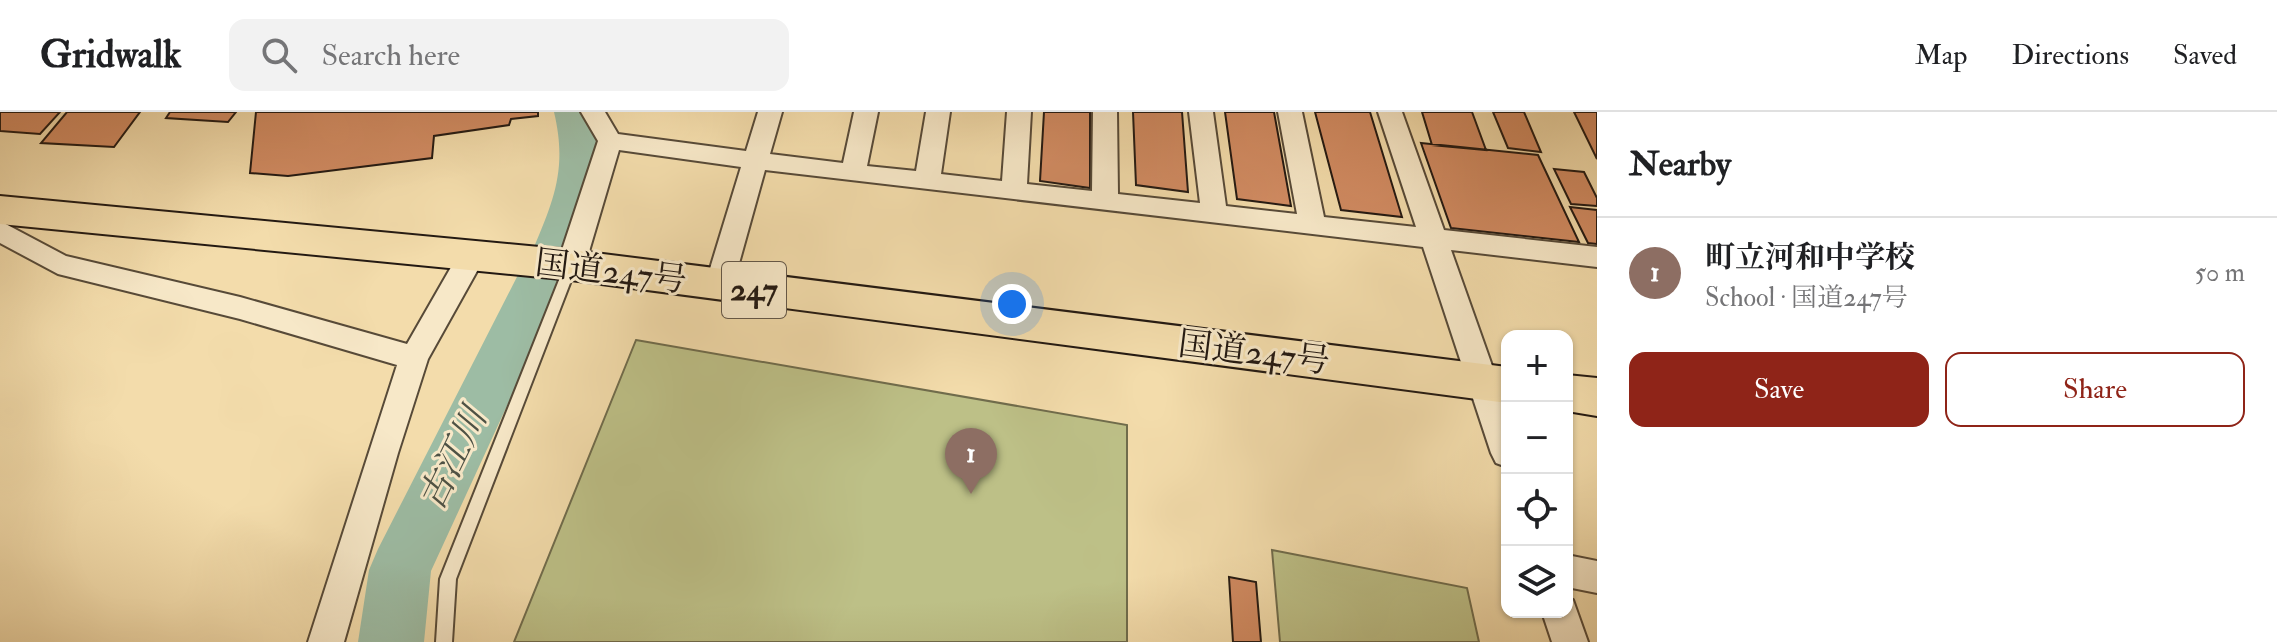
<!DOCTYPE html>
<meta charset="utf-8">
<style>
:root{--surface:#fff;--page:#f2f2f2;--text:#202124;--muted:#757577;--line:#e0e0e0;--accent:#8f2418}
body{margin:0;font-family:"IM FELL Double Pica","Noto Serif JP",serif;background:var(--page);color:var(--text)}
.controls{position:absolute;right:24px;bottom:24px;display:grid;overflow:hidden;border-radius:16px;box-shadow:0 2px 6px #0004}
.controls button{width:72px;height:72px;display:grid;place-items:center;padding:0;border:0;border-bottom:2px solid var(--line);background:var(--surface);color:var(--text);font:40px sans-serif}
.you{position:absolute;left:1012px;top:192px;width:28px;height:28px;margin:-20px;border:6px solid #fff;border-radius:50%;background:#1a73e8;box-shadow:0 0 0 12px #1a73e833}
.badge{display:grid;place-items:center;width:52px;height:52px;border-radius:50%;background:var(--accent);color:#fff;font-size:26px;font-weight:700}
.pin{position:absolute;translate:-50% -66px;filter:drop-shadow(0 2px 4px #0008)}
.pin::after{content:'';position:absolute;top:42px;width:28px;height:24px;background:inherit;clip-path:polygon(0 0,100% 0,50% 100%)}
.list{margin:0;padding:0;list-style:none}
h2{display:flex;justify-content:space-between;align-items:center;height:104px;margin:0;padding:0 32px;font-size:34px}
h2 small{font-size:26px;font-weight:400;color:var(--muted)}
.list li{display:grid;grid-template-columns:52px 1fr auto;gap:24px;align-items:center;box-sizing:border-box;height:112px;padding:0 32px;border-top:2px solid var(--line)}
.list b{display:block;font-size:30px;white-space:nowrap}
.list p{margin:0;font-size:26px;white-space:nowrap;color:var(--muted)}
.list em{font-size:26px;font-style:normal;color:var(--muted)}
.actions{display:flex;gap:16px;padding:24px 32px}
.actions a{flex:1;padding:18px 0;border:2px solid var(--accent);border-radius:16px;text-align:center;font-size:28px;color:var(--accent)}
.actions .main{background:var(--accent);color:#fff}
.icon{flex:none;width:44px;height:44px;fill:none;stroke:currentColor;stroke-width:2;stroke-linecap:round;stroke-linejoin:round}
.map{position:relative;flex:none;width:1597px;height:530px;overflow:hidden}
header{display:flex;align-items:center;gap:48px;box-sizing:border-box;height:112px;padding:0 40px;background:var(--surface);border-bottom:2px solid var(--line)}
header strong{font-size:38px}
nav{display:flex;gap:44px;margin-inline-start:auto;font-size:28px}
.search{width:560px;height:72px;background:var(--page);display:flex;align-items:center;gap:20px;box-sizing:border-box;padding:0 28px;border-radius:16px;color:var(--muted);font-size:30px}
main{display:flex}
aside{flex:1;background:var(--surface)}
.map>svg:first-child{display:block}
.green{fill:#bdc087;stroke:#706c4c;stroke-width:2}
.lines{fill:none;stroke-linecap:round;stroke-linejoin:round}
.river{fill:#9dbca4;fill-rule:evenodd}
.building{fill:#d18b62;stroke:#231912;stroke-width:2}
.lane-casing{stroke:#574a38;stroke-width:4}
.street-casing{stroke:#574a38;stroke-width:4}
.highway-casing{stroke:#231912;stroke-width:4}
.lane{fill:#f7e8c8;fill-rule:evenodd}
.street{fill:#f7e8c8;fill-rule:evenodd}
.highway{fill:#f3dcab;fill-rule:evenodd}
.labels{text-anchor:middle;dominant-baseline:central;stroke-width:6;stroke-linejoin:round;paint-order:stroke}
.shield{fill:#f7e8c8;stroke:#635749;stroke-width:2}
.shield-label{font-size:32px;font-weight:bold;fill:#231912}
.street-label{font-size:34px;fill:#231912;stroke:#f7e8c8}
.water-label{font-size:36px;font-style:italic;fill:#4e5245;stroke:#f7e8c8}
</style>
<header>
<strong>Gridwalk</strong>
<div class="search"><svg class="icon" aria-label="search" viewBox="0 0 24 24"><circle cx="10" cy="10" r="6"/><path d="M15 15l6 6"/></svg>Search here</div>
<nav><a>Map</a><a>Directions</a><a>Saved</a></nav>
</header>
<main>
<div class="map">
<svg width="1597" height="530" viewBox="0 0 1597 530">
<rect width="100%" height="100%" fill="#f3dcab"/>
<filter id="stains"><feTurbulence type="fractalNoise" baseFrequency=".0025" numOctaves="4"/><feColorMatrix values="0 0 0 0 .2 0 0 0 0 .09 0 0 0 0 .02 0 0 0 .5 -.17"/></filter>
<radialGradient id="worn" r=".72"><stop offset=".6" stop-color="#630" stop-opacity="0"/><stop offset="1" stop-color="#630" stop-opacity=".3"/></radialGradient>
<!-- green -->
<path class="green" d="M636,228L1127,313V530H514Z
M1272,438L1467,476L1479,530H1280Z"/>
<g class="lines">
<!-- river -->
<path class="river" d="M554,0H596C611,53 602,100 575,148L558,153L541,148L534,135C555,85 567,55 554,0Z
M539,151L557,157L564,170L431,459L424,530H358L369,458L378,437L521,157Z"/>
</g>
<!-- building -->
<path class="building" d="M0,0H60L40,22L0,19Z
M67,0H140L114,35L41,31Z
M170,0H236L228,10L166,6Z
M256,0H538V4L511,7L509,13L434,24L432,46L288,64L250,61Z
M1044,0H1090V76L1040,69Z
M1133,0H1182L1188,80L1136,73Z
M1225,0H1274L1291,94L1237,87Z
M1315,0H1370L1402,105L1341,98Z
M1422,0H1472L1486,38L1432,33Z
M1493,0H1524L1541,40L1508,36Z
M1574,0H1597V47Z
M1421,31L1538,43L1579,130L1451,116Z
M1554,57L1584,60L1597,86V94L1571,92Z
M1570,95L1597,98V132L1588,131Z
M1229,465L1256,470L1261,530H1233Z"/>
<g class="lines">
<!-- lane casing -->
<g class="lane-casing">
<path id="lane" d="M571,148L577,153L456,467L452,530H436L440,467L565,153Z"/>
</g>
<!-- street casing -->
<g class="street-casing">
<path id="street" d="M581,0H605L618,22L746,39L758,0H782L770,42L843,51L854,0H878L867,54L916,59L926,0H950L941,62L1002,69L1007,0H1031L1027,72L1092,79L1093,0H1117L1118,82L1200,91L1189,0H1213L1226,94L1297,102L1278,0H1302L1324,105L1416,115L1378,0H1402L1444,118L1597,135V155L1451,138L1507,296V355L1496,351L1491,341L1423,135L765,58L733,173L729,180L719,184L709,180L705,173L741,55L619,38L585,153L581,160L571,163L561,160L557,153L598,29Z
M0,109L66,144L240,185L407,232L462,136L472,133L482,136L486,143L428,247L398,341L344,530H308L397,253L240,207L58,162L0,131Z
M1567,443L1597,449V481L1567,475Z
M1567,486L1573,488L1588,530H1552L1542,500H1567Z"/>
</g>
<!-- highway casing -->
<g class="highway-casing">
<path id="highway" d="M0,84L571,138L1507,255V291L571,168L0,112Z
M1567,263L1597,266V304L1567,299Z"/>
</g>
<!-- lane -->
<use href="#lane" class="lane"/>
<!-- street -->
<use href="#street" class="street"/>
<!-- highway -->
<use href="#highway" class="highway"/>
</g>
<g class="labels">
<!-- shield labels -->
<rect class="shield" x="722" y="150" width="64" height="56" rx="6"/>
<g class="shield-label">
<text x="754" y="178">247</text>
</g>
<!-- street labels -->
<g class="street-label">
<text transform="translate(611 160) rotate(7)">国道247号</text>
<text transform="translate(1254 241) rotate(7)">国道247号</text>
</g>
<!-- water labels -->
<g class="water-label">
<text transform="translate(453 347) rotate(-64)">古江川</text>
</g>
</g>
<rect width="100%" height="100%" filter="url(#stains)"/>
<rect width="100%" height="100%" fill="url(#worn)"/>
</svg>
<div class="controls">
<button>+</button>
<button>−</button>
<button><svg class="icon" aria-label="locate" viewBox="0 0 24 24"><circle cx="12" cy="12" r="6"/><path d="M12 2v4M12 18v4M2 12h4M18 12h4"/></svg></button>
<button><svg class="icon" aria-label="layers" viewBox="0 0 24 24"><path d="M12 4l9 5-9 5-9-5zM3 14l9 5 9-5"/></svg></button>
</div>
<div class="you"></div>
<div class="pin badge" style="left:971px;top:382px;background:#8d6e63">1</div>
</div>
<aside>
<h2>Nearby<small></small></h2>
<ul class="list">
<li><span class="badge" style="background:#8d6e63">1</span><div><b>町立河和中学校</b><p>School · 国道247号</p></div><em>50 m</em></li>
</ul>
<div class="actions"><a class="main">Save</a><a>Share</a></div>
</aside>
</main>
